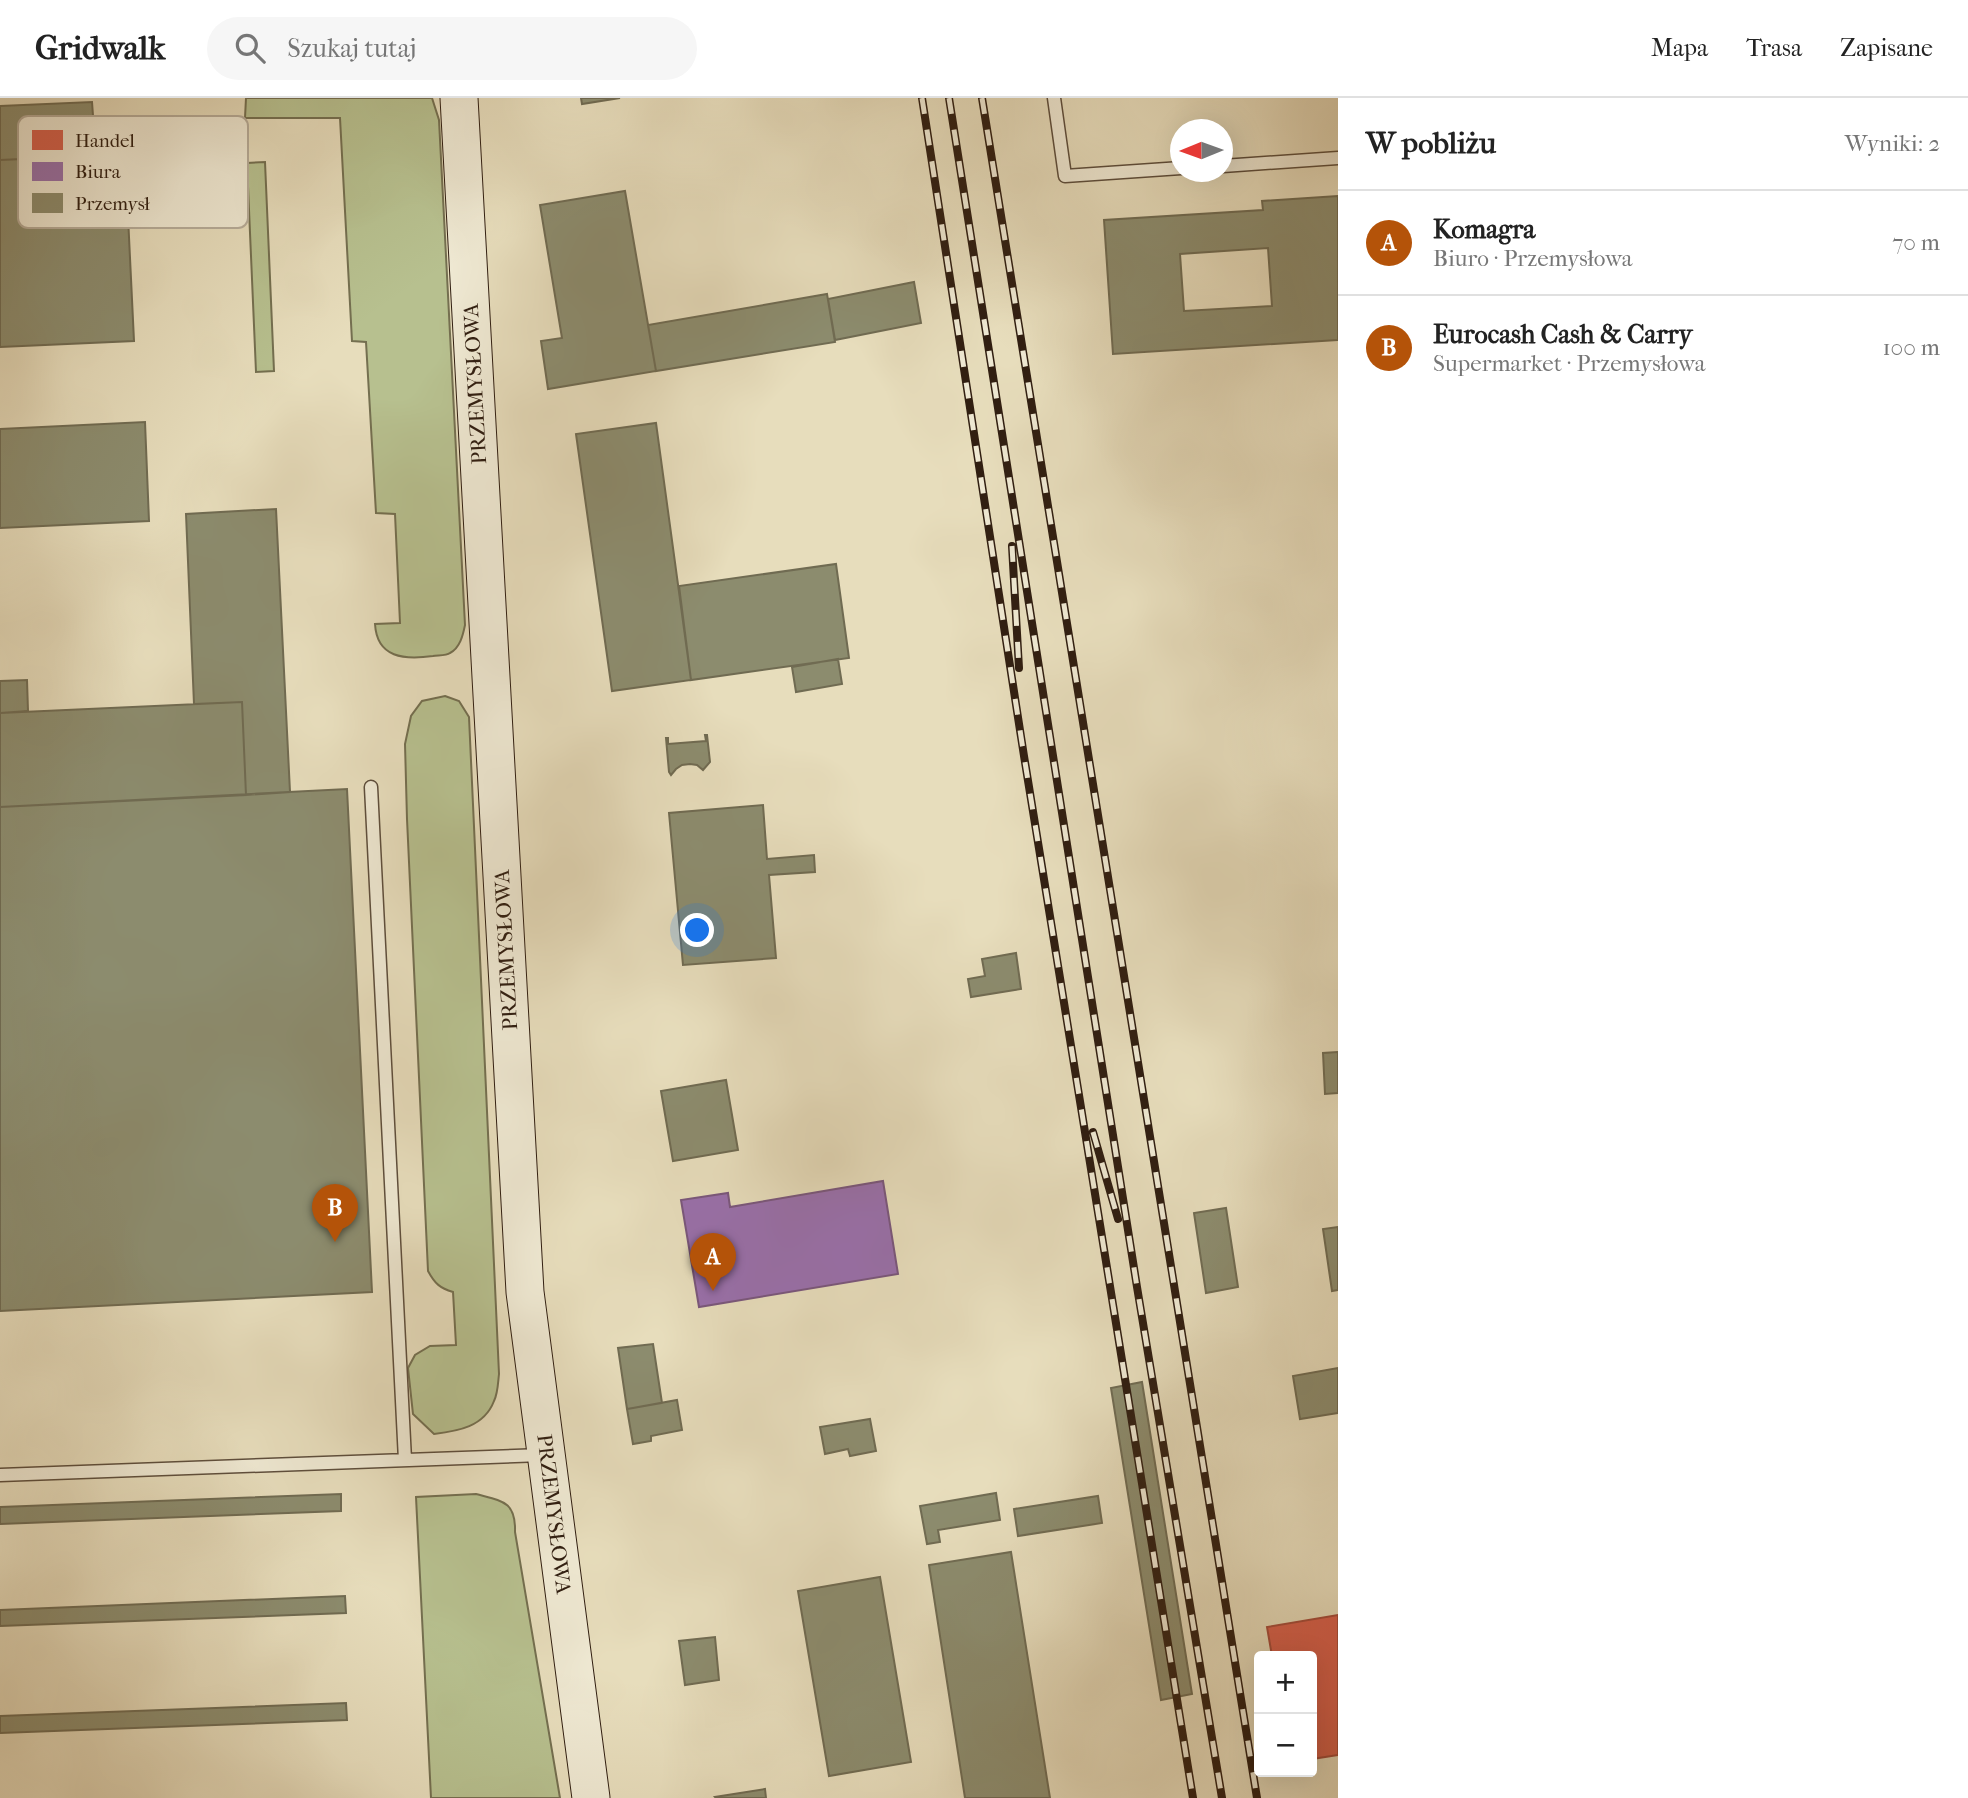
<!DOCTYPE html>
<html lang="pl">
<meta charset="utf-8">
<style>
:root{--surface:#fff;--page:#f6f6f6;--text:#222;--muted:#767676;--line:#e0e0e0;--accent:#b45309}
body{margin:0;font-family:"IM FELL French Canon",serif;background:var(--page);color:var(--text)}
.controls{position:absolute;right:21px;bottom:21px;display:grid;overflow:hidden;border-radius:7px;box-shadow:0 7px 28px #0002}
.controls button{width:63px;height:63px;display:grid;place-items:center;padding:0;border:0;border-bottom:2px solid var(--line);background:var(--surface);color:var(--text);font:35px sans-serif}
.compass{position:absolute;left:1170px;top:21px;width:63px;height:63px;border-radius:50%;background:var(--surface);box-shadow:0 7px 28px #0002;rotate:269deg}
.you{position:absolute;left:698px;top:833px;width:24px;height:24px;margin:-18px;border:5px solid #fff;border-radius:50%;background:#1a73e8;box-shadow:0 0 0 10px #1a73e833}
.badge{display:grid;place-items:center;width:46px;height:46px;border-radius:50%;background:var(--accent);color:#fff;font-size:23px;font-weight:700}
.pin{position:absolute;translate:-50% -58px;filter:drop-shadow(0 2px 4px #0008)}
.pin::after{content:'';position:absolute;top:37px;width:24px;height:21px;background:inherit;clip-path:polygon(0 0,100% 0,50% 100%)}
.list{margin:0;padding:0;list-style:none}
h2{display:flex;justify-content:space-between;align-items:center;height:91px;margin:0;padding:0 28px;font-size:30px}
h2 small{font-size:23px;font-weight:400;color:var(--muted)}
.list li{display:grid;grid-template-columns:46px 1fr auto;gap:21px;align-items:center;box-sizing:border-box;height:105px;padding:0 28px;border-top:2px solid var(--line)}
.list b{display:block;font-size:26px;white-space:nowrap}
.list p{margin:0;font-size:23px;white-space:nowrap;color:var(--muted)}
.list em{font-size:23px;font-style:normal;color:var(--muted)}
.icon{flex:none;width:38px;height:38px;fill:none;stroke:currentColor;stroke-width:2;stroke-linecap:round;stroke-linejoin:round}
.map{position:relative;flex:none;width:1338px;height:1700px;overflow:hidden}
header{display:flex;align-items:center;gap:42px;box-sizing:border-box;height:98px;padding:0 35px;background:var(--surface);border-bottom:2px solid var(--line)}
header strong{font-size:33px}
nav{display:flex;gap:38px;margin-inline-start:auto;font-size:24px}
.search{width:490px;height:63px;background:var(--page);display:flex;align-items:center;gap:18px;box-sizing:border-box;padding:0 24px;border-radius:38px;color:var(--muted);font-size:26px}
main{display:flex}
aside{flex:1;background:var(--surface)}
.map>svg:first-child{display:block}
.green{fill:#b7c08f;stroke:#746f50;stroke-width:2}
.shops{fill:#d6604d;stroke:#a44c3b;stroke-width:2}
.offices{fill:#9970ab;stroke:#7a577d;stroke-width:2}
.industry{fill:#8c8c6e;stroke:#706b52;stroke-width:2;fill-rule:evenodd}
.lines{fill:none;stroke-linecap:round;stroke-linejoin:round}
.lane-casing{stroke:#5e4e3c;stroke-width:15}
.secondary-casing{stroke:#301e11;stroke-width:39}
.lane{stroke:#efe9d3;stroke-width:12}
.secondary{stroke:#efe9d3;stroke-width:37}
.rail-casing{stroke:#301e11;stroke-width:8}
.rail{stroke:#efe9d3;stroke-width:5;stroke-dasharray:16;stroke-linecap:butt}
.labels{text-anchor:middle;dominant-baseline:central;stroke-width:7;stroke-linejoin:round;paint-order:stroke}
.street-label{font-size:21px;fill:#301e11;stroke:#efe9d3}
.key{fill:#efe9d3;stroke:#b6ac99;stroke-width:2}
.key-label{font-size:19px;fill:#301e11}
</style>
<header>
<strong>Gridwalk</strong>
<div class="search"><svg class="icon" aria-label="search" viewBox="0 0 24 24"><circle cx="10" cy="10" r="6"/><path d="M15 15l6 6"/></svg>Szukaj tutaj</div>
<nav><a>Mapa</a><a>Trasa</a><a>Zapisane</a></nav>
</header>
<main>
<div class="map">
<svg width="1338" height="1700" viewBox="0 0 1338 1700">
<rect width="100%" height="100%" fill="#e7ddbc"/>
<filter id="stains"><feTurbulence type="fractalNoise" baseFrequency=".00286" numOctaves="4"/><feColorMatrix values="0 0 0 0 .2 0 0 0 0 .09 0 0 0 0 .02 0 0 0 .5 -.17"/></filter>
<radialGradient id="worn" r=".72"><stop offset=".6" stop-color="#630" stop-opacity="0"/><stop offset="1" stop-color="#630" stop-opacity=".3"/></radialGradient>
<!-- green -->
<path class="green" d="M246,0H432L439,22L465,527C463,537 460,550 450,555C446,558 437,557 433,558C404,562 377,560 375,526L400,525L395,416L376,415L366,244L352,243L340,20H245Z
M265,64L274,273L256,274L247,65Z
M445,598L459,603L469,619L499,1276C498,1284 498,1295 494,1303C484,1329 458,1333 434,1336L413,1316L408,1270L415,1257L430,1248L456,1247L453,1194C440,1190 435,1186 428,1173L407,721L405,646L411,618L422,603Z
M476,1396C502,1403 516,1403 515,1434L560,1700H431L416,1399Z"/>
<!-- shops -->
<path class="shops" d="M1338,1517V1657L1312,1661V1558H1272L1267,1529Z"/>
<!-- offices -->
<path class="offices" d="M883,1083L898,1176L699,1209L681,1102L728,1095L730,1109Z"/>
<!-- industry -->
<path class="industry" d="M581,0H620L582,6Z
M92,4L96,58L0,62V8Z
M125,56L134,243L0,249V62Z
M625,93L656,273L548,291L541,243L562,240L540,107Z
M1338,98V242L1113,256L1104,122L1263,112L1262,103ZM1268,150L1272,208L1184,213L1180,156Z
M914,184L921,225L835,242L828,201Z
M827,196L835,244L656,273L648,227Z
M145,324L149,423L0,430V331Z
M656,325L691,582L612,593L576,336Z
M276,411L290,694L246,697L242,604L194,606L186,416Z
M836,466L849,560L691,582L679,488Z
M838,561L842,586L796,594L792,569Z
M27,582L28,613L0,615V583Z
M242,604L246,697L0,709V615Z
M705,637H707L710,664L703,672L697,667L690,666L682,667L676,671L671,677L669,674L666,640H668V646L706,643Z
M347,691L372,1194L0,1213V709Z
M763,707L767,761L814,757L815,774L769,777L776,860L683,867L669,715Z
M1016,855L1021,891L971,899L968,881L985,878L982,861Z
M1338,954V995L1325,996L1323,955Z
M726,982L738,1052L673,1063L661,993Z
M1226,1110L1238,1189L1206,1195L1194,1115Z
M1338,1129V1192L1332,1193L1323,1131Z
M653,1246L662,1305L627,1311L618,1250Z
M1338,1270V1315L1300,1321L1293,1278Z
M1142,1284L1192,1596L1161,1602L1111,1290Z
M677,1302L682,1332L651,1338V1343L633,1346L627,1311Z
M870,1321L876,1353L850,1358L848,1351L825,1356L820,1329Z
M996,1395L1000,1422L938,1432L940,1444L927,1446L920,1408Z
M341,1396V1413L0,1426V1409Z
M1098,1398L1102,1425L1018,1438L1014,1411Z
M1011,1454L1050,1700H965L929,1467Z
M880,1479L911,1664L829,1678L798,1493Z
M345,1498L346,1515L0,1528V1512Z
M715,1539L719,1582L685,1587L679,1543Z
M346,1605L347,1622L0,1635V1618Z
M765,1691L766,1700H716L715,1699Z"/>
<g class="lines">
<!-- lane casing -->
<g class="lane-casing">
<path id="lane" d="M1054,0L1065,78L1181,70
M1223,68L1338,60
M371,689L405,1362
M0,1377L542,1357"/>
</g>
<!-- secondary casing -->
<g class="secondary-casing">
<path id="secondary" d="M459,0L525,1194L591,1700"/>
</g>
<!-- lane -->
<use href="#lane" class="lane"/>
<!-- secondary -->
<use href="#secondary" class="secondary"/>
<!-- rail casing -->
<g class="rail-casing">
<path id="rail" d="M922,0L1024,658L1193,1700
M949,0L1137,1189L1222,1700
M982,0L1257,1700
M1012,448L1019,570
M1093,1034L1118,1121"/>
</g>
<!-- rail -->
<use href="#rail" class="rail"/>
</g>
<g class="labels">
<!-- street labels -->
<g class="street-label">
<text transform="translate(475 286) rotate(-93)">PRZEMYSŁOWA</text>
<text transform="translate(506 852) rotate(-93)">PRZEMYSŁOWA</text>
<text transform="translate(554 1416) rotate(83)">PRZEMYSŁOWA</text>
</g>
</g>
<!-- legend -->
<rect x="18" y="18" width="230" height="112" rx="10" class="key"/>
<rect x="32" y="32" width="31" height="20" fill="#d6604d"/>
<rect x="32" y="64" width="31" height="19" fill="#9970ab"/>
<rect x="32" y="95" width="31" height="20" fill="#8c8c6e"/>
<g class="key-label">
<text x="75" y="49">Handel</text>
<text x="75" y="80">Biura</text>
<text x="75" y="112">Przemysł</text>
</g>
<rect width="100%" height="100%" filter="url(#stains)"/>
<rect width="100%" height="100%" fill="url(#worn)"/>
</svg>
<div class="controls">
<button>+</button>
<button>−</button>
</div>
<svg class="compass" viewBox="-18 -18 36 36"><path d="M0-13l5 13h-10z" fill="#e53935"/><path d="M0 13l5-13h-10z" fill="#767676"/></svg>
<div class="you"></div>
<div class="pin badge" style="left:713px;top:1193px">A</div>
<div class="pin badge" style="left:335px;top:1144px">B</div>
</div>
<aside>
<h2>W pobliżu<small>Wyniki: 2</small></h2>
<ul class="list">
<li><span class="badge">A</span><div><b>Komagra</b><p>Biuro · Przemysłowa</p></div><em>70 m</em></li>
<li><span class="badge">B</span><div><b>Eurocash Cash &amp; Carry</b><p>Supermarket · Przemysłowa</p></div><em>100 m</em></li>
</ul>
</aside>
</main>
